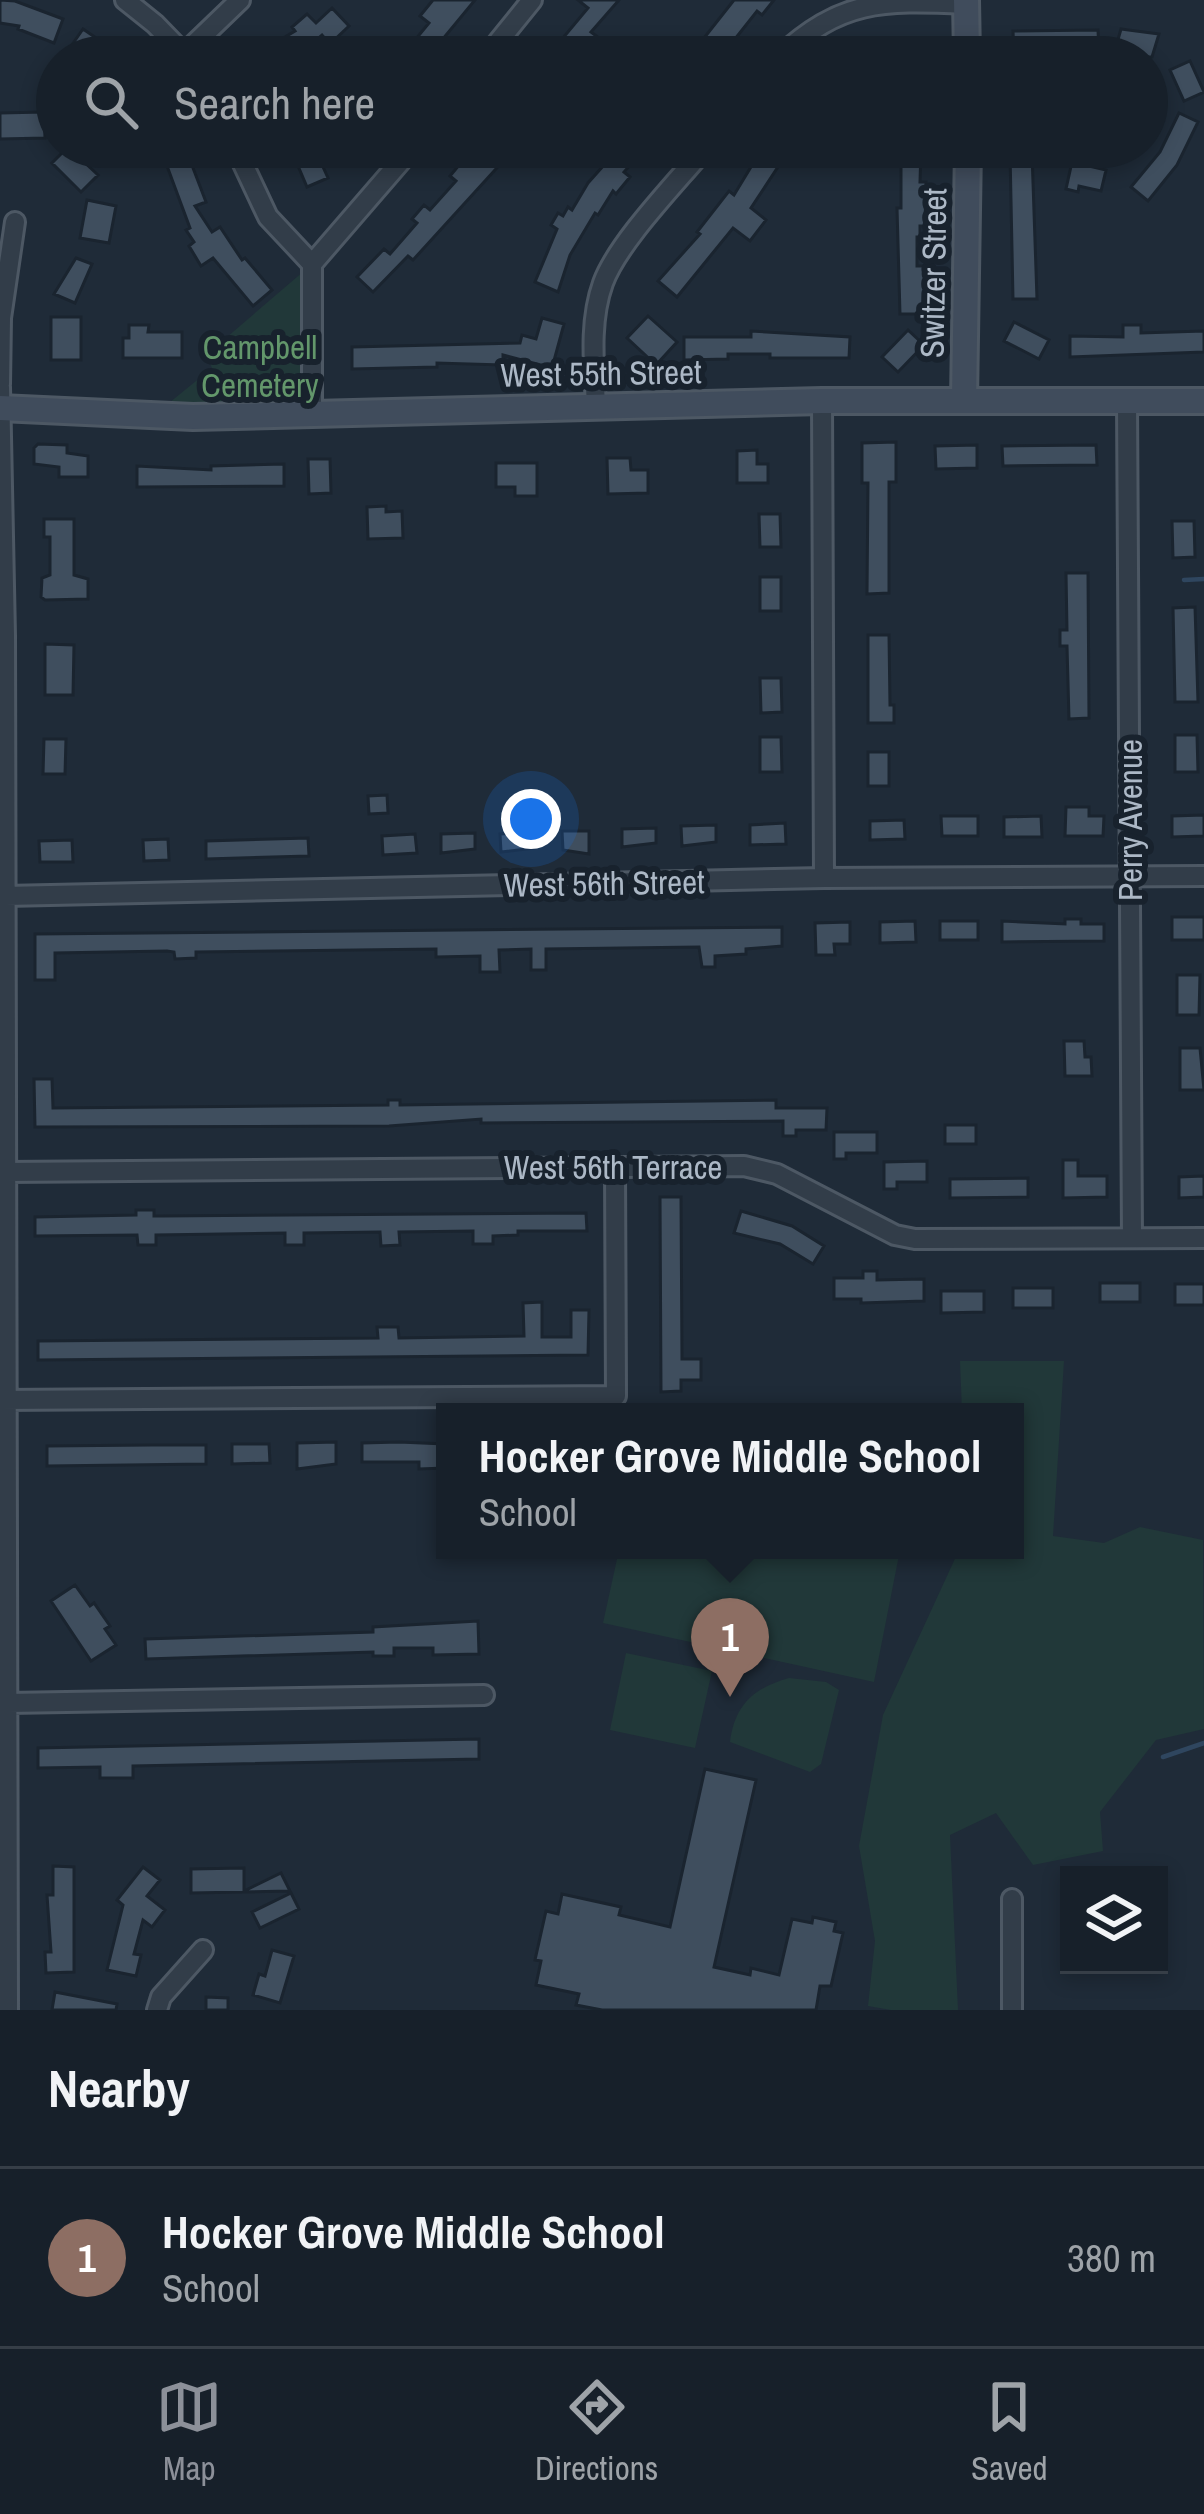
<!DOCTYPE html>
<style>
:root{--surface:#17202a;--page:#202832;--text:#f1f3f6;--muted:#9ea3a8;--line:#363e47;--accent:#8c9099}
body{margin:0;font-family:"Archivo Narrow",sans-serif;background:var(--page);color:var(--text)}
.controls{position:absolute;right:36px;bottom:36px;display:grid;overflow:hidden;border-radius:0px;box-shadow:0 6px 18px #0003}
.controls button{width:108px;height:108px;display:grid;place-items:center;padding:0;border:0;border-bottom:3px solid var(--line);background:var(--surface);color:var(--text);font:60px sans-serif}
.you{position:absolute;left:531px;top:819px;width:42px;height:42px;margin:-30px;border:9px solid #fff;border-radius:50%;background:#1a73e8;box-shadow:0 0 0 18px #1a73e833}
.badge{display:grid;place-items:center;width:78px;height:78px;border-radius:50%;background:var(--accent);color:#fff;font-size:39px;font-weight:700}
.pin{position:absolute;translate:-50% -99px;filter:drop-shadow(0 3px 6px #0008)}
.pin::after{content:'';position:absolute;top:63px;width:42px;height:36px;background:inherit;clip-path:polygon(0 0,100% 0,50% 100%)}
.popup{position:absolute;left:436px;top:1403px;width:588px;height:156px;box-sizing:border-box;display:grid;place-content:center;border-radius:0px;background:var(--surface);filter:drop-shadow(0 3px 9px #0005);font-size:39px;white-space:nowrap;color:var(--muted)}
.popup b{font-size:45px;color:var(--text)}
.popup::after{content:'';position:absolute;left:50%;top:100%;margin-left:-24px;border:24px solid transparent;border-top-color:var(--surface)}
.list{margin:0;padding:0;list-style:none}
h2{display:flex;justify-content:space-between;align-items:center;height:156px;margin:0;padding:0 48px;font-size:51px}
h2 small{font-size:39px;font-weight:400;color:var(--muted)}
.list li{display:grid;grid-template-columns:78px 1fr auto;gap:36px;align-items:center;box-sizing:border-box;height:180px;padding:0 48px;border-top:3px solid var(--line)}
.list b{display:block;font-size:45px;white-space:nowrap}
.list p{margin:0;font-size:39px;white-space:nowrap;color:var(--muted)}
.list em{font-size:39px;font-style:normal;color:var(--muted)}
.icon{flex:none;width:66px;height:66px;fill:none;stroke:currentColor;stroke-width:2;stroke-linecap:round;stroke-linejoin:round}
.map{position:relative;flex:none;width:1204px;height:2010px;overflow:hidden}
.search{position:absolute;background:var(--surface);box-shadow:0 6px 18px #0003;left:36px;right:36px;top:36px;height:132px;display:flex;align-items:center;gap:30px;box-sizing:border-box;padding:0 42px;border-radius:66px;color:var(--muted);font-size:45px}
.sheet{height:336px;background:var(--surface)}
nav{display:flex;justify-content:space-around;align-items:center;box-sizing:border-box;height:168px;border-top:3px solid var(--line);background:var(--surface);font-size:33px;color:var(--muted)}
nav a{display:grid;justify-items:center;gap:6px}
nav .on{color:var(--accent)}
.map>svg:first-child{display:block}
.green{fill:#213839}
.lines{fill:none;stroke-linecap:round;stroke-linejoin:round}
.stream{stroke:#2f465f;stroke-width:4.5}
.building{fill:#3f4e5e;stroke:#1a242f;stroke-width:3}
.street-casing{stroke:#4d5864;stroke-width:24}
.secondary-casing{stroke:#4d5864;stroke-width:30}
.street{stroke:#323d49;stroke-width:18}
.secondary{stroke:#404c5c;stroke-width:24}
.labels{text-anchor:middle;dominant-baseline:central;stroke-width:12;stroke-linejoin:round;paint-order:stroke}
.street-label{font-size:33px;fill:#acb8c6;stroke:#18222d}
.park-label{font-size:33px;fill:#63976b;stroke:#18222d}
</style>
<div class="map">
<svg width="1204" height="2010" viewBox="0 0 1204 2010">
<rect width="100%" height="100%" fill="#1f2b38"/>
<!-- green -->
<path class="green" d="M304,271L300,396L291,405L164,407L212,368L206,355Z
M960,1361H1064L1053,1536L1104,1543L1140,1527L1203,1540L1204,1729L1156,1740L1100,1812L1103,1851L1033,1865L996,1813L950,1835L958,2010H891L868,2006L875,1941L859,1846L883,1715L959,1550H1015V1412H962Z
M619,1550H900L874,1682L603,1623Z
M626,1653L712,1671L695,1748L610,1730Z
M789,1678L826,1682L839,1690L821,1764L810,1772L730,1742C735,1704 754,1688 789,1678Z"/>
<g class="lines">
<!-- stream -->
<path class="stream" d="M1184,580L1204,579
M1163,1757L1204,1743"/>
</g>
<!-- building -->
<path class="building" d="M0,0L15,1L63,19L54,43L18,29L19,26L0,23Z
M433,0H475L428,57H401L429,23L420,16Z
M578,0H619L591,32L599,38L583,57H547L588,8Z
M734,0H774L762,15L757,11L731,44L735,46L726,57H689Z
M332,8L349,26L330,44L322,35L297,57H251L295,31L292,27L307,14L316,23Z
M83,29L124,57H81L69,49Z
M1121,29L1159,34L1152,57H1113Z
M1098,30L1099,52L1014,57L1013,31Z
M908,38L916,57H894L889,46Z
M1190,61L1204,92L1184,101L1170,70Z
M44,112L45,138L0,139V113Z
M1179,113L1198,122L1177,165L1148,201L1131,187L1160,152Z
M68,147L98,175L81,192L52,163Z
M160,147H185L206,202L195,206L212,232L220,227L242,260L245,258L272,290L253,306L213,258L201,266L189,246L194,242L186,230L190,228Z
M290,147H314L328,178L307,187Z
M474,147H503L498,154L505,159L413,260L408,256L373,292L357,277L384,249L390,254L417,223L412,219L424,205L430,210L456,181L450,176Z
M620,147H646L624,172L630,177L616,194L613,191L598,215L595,213L570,255L558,292L535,282L557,229L551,225L558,213L563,216L568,207L572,210L588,183Z
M763,147H791L751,208L766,220L750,241L733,228L677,297L658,281L700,234L697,232L729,191L734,195Z
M901,149H921L920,182H926L925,226H920V237H917V266H925L924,314H900L897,208H901Z
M1010,152L1032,153L1037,299H1013Z
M1072,162L1106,170L1101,191L1079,186L1078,192L1066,189Z
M87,200L116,206L109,243L80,238Z
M76,258L92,264L75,303L54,294Z
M648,316L677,342L656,365L627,338Z
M51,317H81V360H51Z
M542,318L564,324L552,368L503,355V365L437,363V367L352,369V347L520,343L522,335L536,339Z
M1014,322L1049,340L1039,359L1004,341Z
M129,325H149L148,332H182V358H123V338H129Z
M1123,325H1141V333L1204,331V352L1070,357V336L1123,337Z
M908,330L924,345L898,372L882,357Z
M751,331L850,337L849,358H770V354H728V359L684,360V337H751Z
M896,442V482H889V593L867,594L868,483H862V443Z
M38,444L67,445V453L88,456V477H59V467L34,464V448Z
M977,445V468L936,469L935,446Z
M1096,445L1097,465L1003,466L1002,446Z
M757,450V464H768V483H737V451Z
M607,458H630L631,470H648V493L608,494Z
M308,459H330L331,493L309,494Z
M496,463H537V496H515V487H496Z
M284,464V486L137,487V466L211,470V466Z
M386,506V512L402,511L403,538L368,539L367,507Z
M759,514H780L781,547H760Z
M44,519H74V575L88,579V599L45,600L41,597L42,578L50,575V537H44Z
M1172,521H1194L1195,557L1173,558Z
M1066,573H1088L1089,718L1069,719L1067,646H1060V630H1067Z
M760,577H781V611H760Z
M1195,607L1198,702H1175L1173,608Z
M868,635H889L890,705H894V723H868Z
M45,644L74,645L73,695H45Z
M760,678H781L782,712L761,713Z
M1175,735H1197L1198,772H1175Z
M760,737H781L782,772H760Z
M44,739H66L65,774H43Z
M868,752H889V786H868Z
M387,795L388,813L369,814L368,796Z
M1066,807H1089V816H1104L1103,836H1065Z
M1204,815V836L1172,837V816Z
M941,816H978V836H942Z
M1041,816L1042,837H1004V817Z
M904,820L905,839L870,840V821Z
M785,823L786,844L750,845V825Z
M716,825V842L682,846L681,826Z
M656,828V843L622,847V829Z
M562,831H589V854L563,850Z
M534,832L535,848L501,852L500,834Z
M475,833V849L441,853V834Z
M415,834L417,853L383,855L382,836Z
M308,838L309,856L206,859V841Z
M168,839L169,860L144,861L143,840Z
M72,840L73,862H40L39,841Z
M1172,917H1204V940H1172Z
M1065,919H1081V924H1104V941L1002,942V921L1065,924Z
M915,921L916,942L880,943V922Z
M940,921H978V940H940Z
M850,922V944H834L835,955H816L815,923Z
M782,927V946L746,949V954L715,956V967H702L699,947L546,949V970H531V949L499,950L500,972H480V956L436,957V949L196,952V958L175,959L174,952L167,951L55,953V980H35V934Z
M1177,975H1200L1199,1015H1177Z
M1064,1041H1084L1085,1057H1091L1092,1076H1065Z
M1180,1048H1200L1204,1090H1180Z
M34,1079H52L53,1108L388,1105V1100H400V1105L776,1100V1108H827L826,1130H796V1136H783V1121L481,1123V1119L389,1126L35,1127Z
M945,1125H976V1144H945Z
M834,1132H877V1153H846V1159H834Z
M1063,1160H1078V1176H1107V1197L1063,1198Z
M927,1161V1182H897V1189H884V1162Z
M1204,1176V1197L1179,1198V1177Z
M1028,1178V1197L950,1198V1179Z
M660,1197H681L682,1359H701V1380H681V1391L661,1392Z
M136,1210H154V1216H162L586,1213L587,1231H518V1235L493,1236V1244H473V1231L399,1232L400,1245L381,1246L380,1232L304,1233V1245H285V1233L156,1235V1245H138L137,1235L35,1236V1217L136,1215Z
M741,1211L792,1226L824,1246L813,1264L780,1244L734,1233Z
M863,1271H877V1280L924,1279V1301L861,1303V1299H834V1278H863Z
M1100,1283H1140V1302H1100Z
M1175,1284H1204V1305H1175Z
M1013,1288H1053V1308H1013Z
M941,1291H984V1312L941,1313Z
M542,1302V1337H571V1310H589L588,1355L38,1360V1341L378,1338L377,1327H398L399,1338L524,1336L523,1303Z
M336,1442V1464L297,1469V1443Z
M399,1442L445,1444V1468L419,1469V1462H362V1443Z
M232,1444H269L270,1463L232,1464Z
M151,1445H206V1464L47,1466V1446Z
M75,1585L90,1606L94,1603L110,1626L105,1629L116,1645L91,1661L51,1601Z
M478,1621L479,1654L433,1655V1648H394V1656H373V1652L146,1659L145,1639L373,1632V1627Z
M479,1739V1759L133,1766V1778H100V1767L38,1768V1748Z
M705,1769L756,1780L714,1967L750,1975L751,1968L779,1975L792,1919L812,1923L813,1917L836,1922L834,1931L843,1933L831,1986H820L816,2010H602L576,2005L579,1994L536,1985L541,1961L535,1960L546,1911L558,1914L562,1894L621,1907L619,1915L670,1927Z
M53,1866L74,1867V1972L46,1973L45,1952H51L47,1895H53Z
M143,1867L160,1880L147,1896L165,1910L152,1927L143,1920L134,1954L141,1955L136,1976L107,1970L123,1905L117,1900Z
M244,1868V1891L281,1873L290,1891L191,1893V1869Z
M291,1893L299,1909L260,1928L252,1912Z
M272,1950L294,1956L280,2003L253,1995L259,1974L265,1976Z
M55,1992L117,2004L116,2010H52Z
M206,1997L228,1998V2010H206Z"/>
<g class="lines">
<!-- street casing -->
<g class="street-casing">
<path id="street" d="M125,0L155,24L187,57
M185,53L240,0
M486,57L532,0
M779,57C841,0 880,0 966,4
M235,147L268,217L312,264
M0,384L1,318L15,222
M0,387L5,636L8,2010
M822,401L824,878
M1127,401L1132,1238
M596,405C594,365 589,322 603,283C618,242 677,182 706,147
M312,414V264L413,147
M5,896L824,878L1204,876
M5,1172L744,1166L777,1174L895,1235L915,1239L1204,1238
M0,1400L616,1396L615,1167
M8,1703L484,1695
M157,2010L161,1997L203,1950
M1012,2010V1899"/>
</g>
<!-- secondary casing -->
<g class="secondary-casing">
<path id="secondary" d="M966,0L967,57
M964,400L968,147
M0,408L193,417L822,401H1204"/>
</g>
<!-- street -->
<use href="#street" class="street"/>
<!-- secondary -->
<use href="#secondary" class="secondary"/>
</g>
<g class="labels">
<!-- street labels -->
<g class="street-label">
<text transform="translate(933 273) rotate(-89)">Switzer Street</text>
<text transform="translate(601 373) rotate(-1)">West 55th Street</text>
<text transform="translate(1130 820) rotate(-90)">Perry Avenue</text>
<text transform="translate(604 883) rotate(-1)">West 56th Street</text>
<text x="613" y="1167">West 56th Terrace</text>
</g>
<!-- park labels -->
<g class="park-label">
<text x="260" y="347">Campbell<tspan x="260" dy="38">Cemetery</tspan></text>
</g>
</g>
</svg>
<div class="controls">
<button><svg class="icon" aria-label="layers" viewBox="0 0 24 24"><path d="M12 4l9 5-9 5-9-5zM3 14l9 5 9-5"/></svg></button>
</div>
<div class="you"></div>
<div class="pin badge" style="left:730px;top:1697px;background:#8d6e63">1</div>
<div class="popup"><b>Hocker Grove Middle School</b>School</div>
<div class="search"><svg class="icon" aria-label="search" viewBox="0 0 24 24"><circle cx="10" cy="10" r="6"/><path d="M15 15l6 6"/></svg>Search here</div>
</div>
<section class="sheet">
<h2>Nearby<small></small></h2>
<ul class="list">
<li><span class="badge" style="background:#8d6e63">1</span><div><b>Hocker Grove Middle School</b><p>School</p></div><em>380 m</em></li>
</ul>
</section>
<nav>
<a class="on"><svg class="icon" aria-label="map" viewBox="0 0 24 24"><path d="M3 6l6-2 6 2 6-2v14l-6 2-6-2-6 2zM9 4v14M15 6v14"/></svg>Map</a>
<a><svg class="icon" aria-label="directions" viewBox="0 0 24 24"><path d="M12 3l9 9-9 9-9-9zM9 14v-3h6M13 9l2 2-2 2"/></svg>Directions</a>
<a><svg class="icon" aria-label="saved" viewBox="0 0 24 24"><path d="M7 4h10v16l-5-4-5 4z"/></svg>Saved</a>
</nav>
